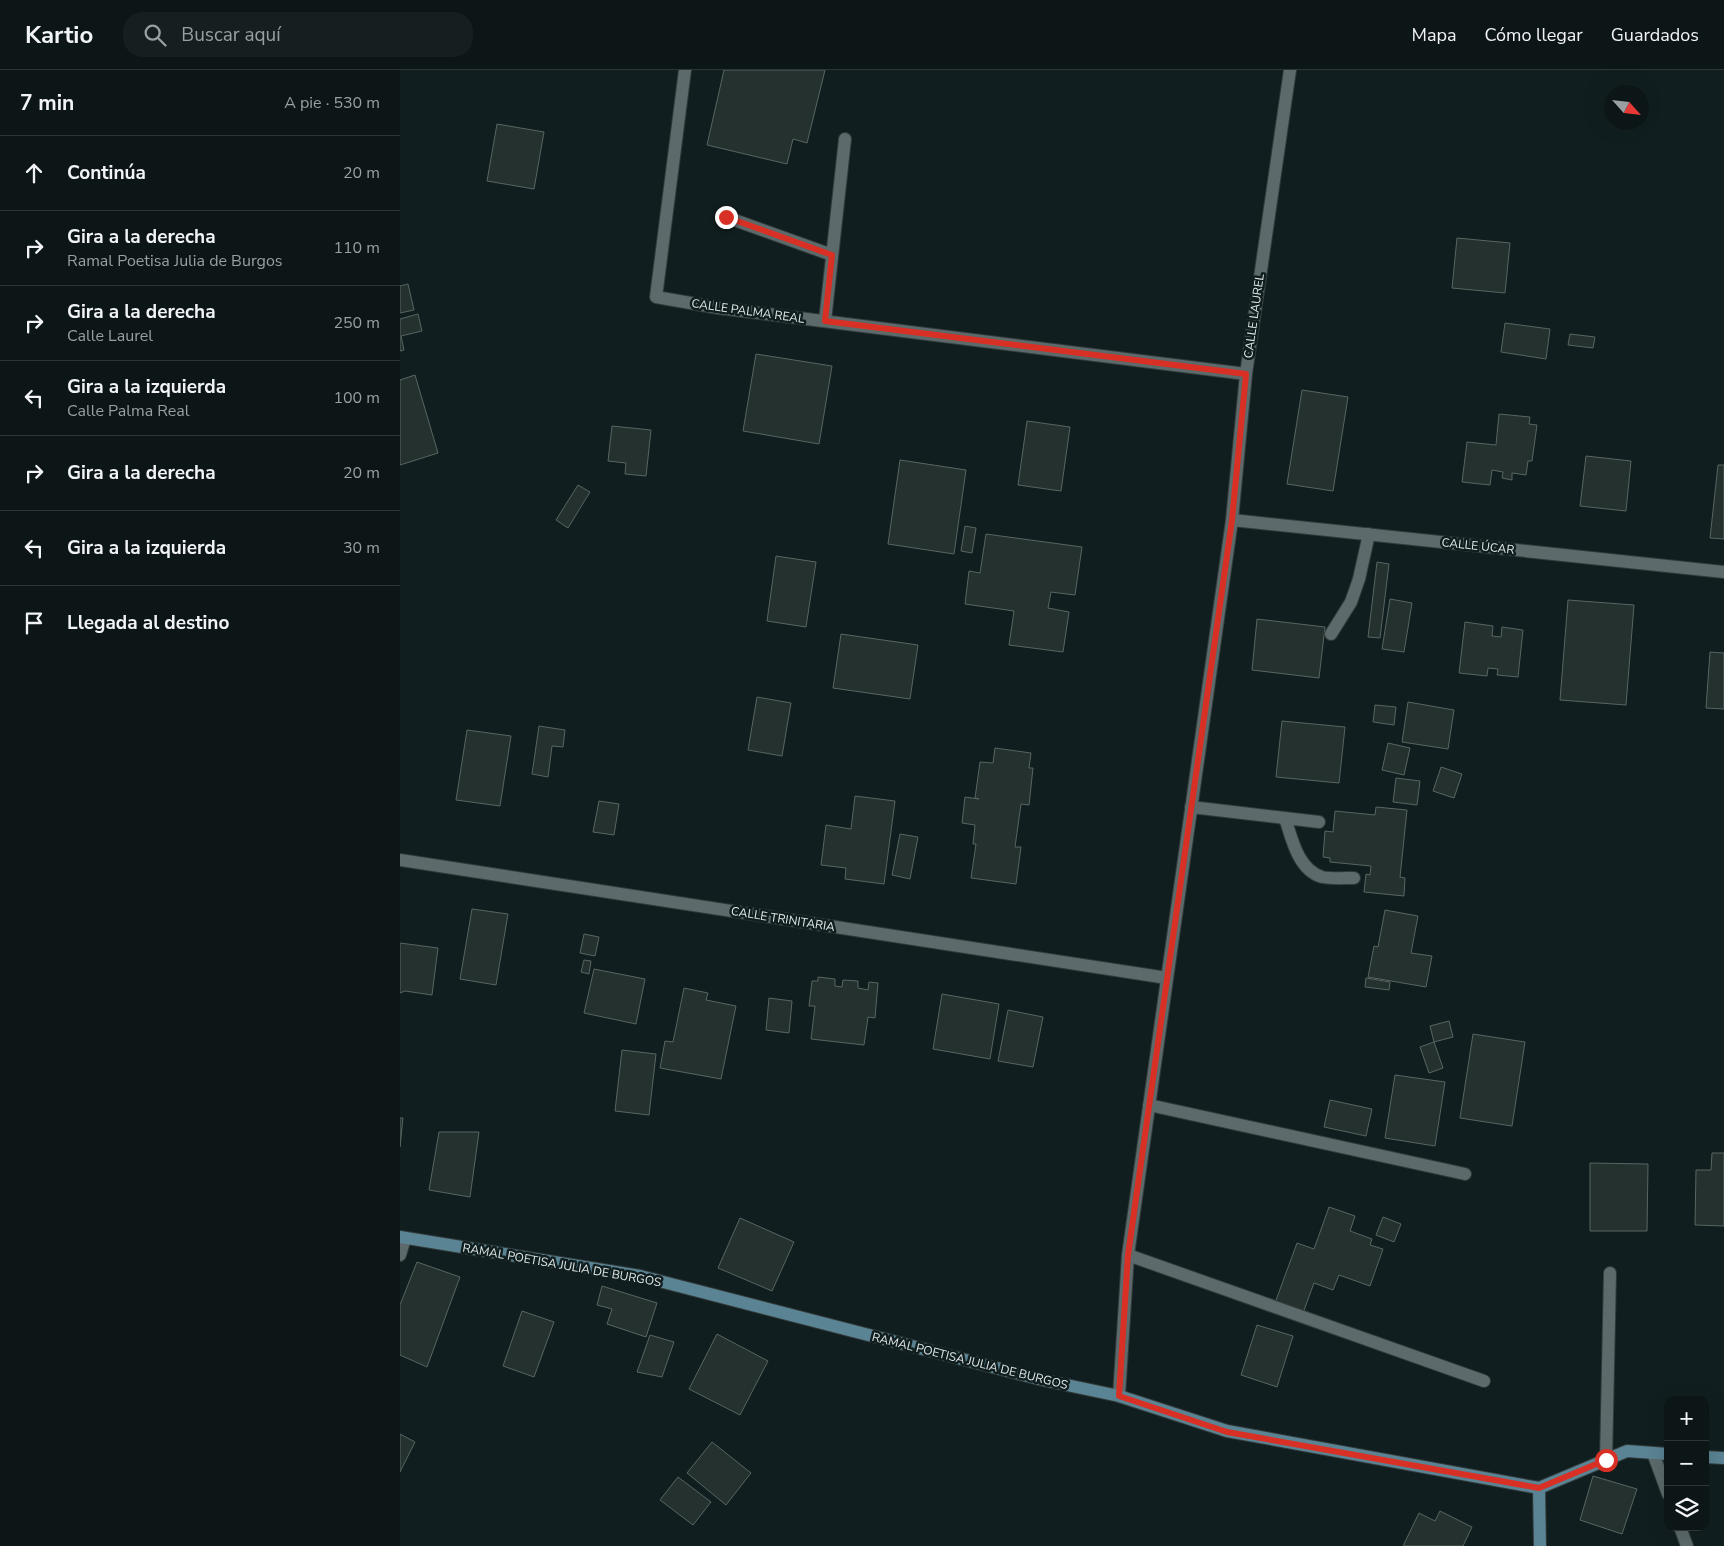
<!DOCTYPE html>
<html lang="es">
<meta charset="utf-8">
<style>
:root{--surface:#0d1617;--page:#161f20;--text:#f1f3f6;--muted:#9a9fa1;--line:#2d3536}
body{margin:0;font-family:"Nunito Sans",sans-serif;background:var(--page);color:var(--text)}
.controls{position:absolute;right:15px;bottom:15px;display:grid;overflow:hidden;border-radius:10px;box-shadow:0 5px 20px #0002}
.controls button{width:45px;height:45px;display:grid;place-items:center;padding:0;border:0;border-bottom:1px solid var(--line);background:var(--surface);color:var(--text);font:25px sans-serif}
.compass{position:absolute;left:1204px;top:15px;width:45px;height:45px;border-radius:50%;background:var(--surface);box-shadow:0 5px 20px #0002;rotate:117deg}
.stop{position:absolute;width:15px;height:15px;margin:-11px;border:4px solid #d93025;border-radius:50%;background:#fff}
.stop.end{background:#d93025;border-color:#fff;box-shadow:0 1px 5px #0008}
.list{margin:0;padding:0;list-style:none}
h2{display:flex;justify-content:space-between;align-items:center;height:65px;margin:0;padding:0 20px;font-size:21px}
h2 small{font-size:16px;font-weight:400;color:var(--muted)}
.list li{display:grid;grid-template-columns:32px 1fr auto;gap:15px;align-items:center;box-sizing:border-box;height:75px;padding:0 20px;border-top:1px solid var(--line)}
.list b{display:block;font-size:19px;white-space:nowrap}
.list p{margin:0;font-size:16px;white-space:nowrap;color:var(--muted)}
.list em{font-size:16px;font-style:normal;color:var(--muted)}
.icon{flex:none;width:28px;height:28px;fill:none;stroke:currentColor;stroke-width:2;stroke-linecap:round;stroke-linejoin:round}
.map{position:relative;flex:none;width:1324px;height:1476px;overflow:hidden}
header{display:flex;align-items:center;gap:30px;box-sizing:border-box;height:70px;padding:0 25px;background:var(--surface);border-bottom:1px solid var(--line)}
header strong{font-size:24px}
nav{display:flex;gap:28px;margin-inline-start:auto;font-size:18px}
.search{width:350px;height:45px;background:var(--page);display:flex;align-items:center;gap:12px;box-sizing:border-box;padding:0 18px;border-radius:20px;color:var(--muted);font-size:19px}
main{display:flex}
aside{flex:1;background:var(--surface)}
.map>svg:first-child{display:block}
.building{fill:#25312e;stroke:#586561}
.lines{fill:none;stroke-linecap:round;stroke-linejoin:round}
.street-casing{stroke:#323a3a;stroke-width:14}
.secondary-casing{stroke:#323a3a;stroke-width:14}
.street{stroke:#5c6a6b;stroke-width:12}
.secondary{stroke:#5a8393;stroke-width:12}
.route{stroke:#d93025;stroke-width:6}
.labels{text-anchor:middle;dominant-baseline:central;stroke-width:5;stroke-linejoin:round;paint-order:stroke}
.street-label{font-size:12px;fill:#e1e9ea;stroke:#111e1f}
</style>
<header>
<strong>Kartio</strong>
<div class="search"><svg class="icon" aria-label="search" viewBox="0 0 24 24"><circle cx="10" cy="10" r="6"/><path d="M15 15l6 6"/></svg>Buscar aquí</div>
<nav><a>Mapa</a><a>Cómo llegar</a><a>Guardados</a></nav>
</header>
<main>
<aside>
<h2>7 min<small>A pie · 530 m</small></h2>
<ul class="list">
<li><svg class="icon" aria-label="ahead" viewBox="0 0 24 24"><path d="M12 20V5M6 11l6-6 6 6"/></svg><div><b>Continúa</b></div><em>20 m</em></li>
<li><svg class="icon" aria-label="right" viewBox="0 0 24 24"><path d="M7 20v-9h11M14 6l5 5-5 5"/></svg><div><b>Gira a la derecha</b><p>Ramal Poetisa Julia de Burgos</p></div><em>110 m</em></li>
<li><svg class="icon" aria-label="right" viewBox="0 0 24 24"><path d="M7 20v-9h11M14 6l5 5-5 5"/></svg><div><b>Gira a la derecha</b><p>Calle Laurel</p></div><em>250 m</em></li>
<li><svg class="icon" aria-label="left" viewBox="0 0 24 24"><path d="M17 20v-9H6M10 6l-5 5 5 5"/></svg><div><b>Gira a la izquierda</b><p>Calle Palma Real</p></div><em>100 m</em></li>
<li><svg class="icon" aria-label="right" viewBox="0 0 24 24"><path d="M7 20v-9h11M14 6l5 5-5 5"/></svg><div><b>Gira a la derecha</b></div><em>20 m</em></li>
<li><svg class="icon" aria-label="left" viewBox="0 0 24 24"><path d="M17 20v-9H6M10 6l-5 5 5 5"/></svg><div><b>Gira a la izquierda</b></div><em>30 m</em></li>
<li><svg class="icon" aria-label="arrive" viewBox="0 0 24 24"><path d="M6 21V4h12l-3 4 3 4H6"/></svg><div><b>Llegada al destino</b></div></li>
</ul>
</aside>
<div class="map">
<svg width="1324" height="1476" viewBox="0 0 1324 1476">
<rect width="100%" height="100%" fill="#111e1f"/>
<!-- building -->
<path class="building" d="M324,0H425L407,73L393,69L387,94L307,75Z
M97,54L144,62L134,119L87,111Z
M1057,168L1110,173L1105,223L1052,218Z
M8,214L14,240L0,243V216Z
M18,244L22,261L1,266L4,280L0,281V249Z
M1105,253L1150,259L1146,289L1101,282Z
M1170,264L1195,267L1193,278L1168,275Z
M356,284L432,296L419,374L343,361Z
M15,305L38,383L0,395V310Z
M902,320L948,327L933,421L887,414Z
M1099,344L1130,347L1129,354L1137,355L1132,391H1128L1126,405L1112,403V410L1102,408L1103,402L1092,400L1090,415L1062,412L1067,372L1096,375Z
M627,351L670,357L661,421L618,415Z
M212,356L251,360L246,406L225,404L226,393L208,391Z
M1186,386L1231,391L1226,441L1180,436Z
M500,390L566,400L554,484L488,474Z
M1318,395H1324V469L1310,468Z
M178,415L190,422L168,458L156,450Z
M565,456L576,458L572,483L561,481Z
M586,464L682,477L675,525L651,522L648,538L669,542L663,582L609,575L614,541L565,534L569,501L580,503Z
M376,486L416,492L406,557L367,551Z
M977,492L989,494L980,568L968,567Z
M990,529L1012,533L1004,582L982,579Z
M1168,530L1234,535L1226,635L1160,630Z
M857,549L925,557L919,608L852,600Z
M1065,552L1093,556L1092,566L1101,567L1102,557L1123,560L1118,607L1097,605L1098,599L1088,598L1087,606L1059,603Z
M441,564L518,575L510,629L433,618Z
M1310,582L1324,583V639L1306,638Z
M357,627L391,633L382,686L348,680Z
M1008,632L1054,640L1048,679L1002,672Z
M975,635L996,637L994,655L973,652Z
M882,651L945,657L939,713L876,707Z
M139,656L165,660L163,677L152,676L148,707L132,704Z
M67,660L111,666L100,736L56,730Z
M988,673L1010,678L1004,705L982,700Z
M595,678L631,683L629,698H633L629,735L621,734L615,777H621L616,814L571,808L576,774H573L575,755L562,753L565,727L579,729L575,728L580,692L593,693Z
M1041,697L1062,704L1054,728L1033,721Z
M996,708L1020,711L1017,735L993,732Z
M455,726L495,731L484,814L445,809L446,798L421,795L426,755L451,759Z
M199,731L219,734L214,765L193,762Z
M976,737L1007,740L1000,807L1005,808L1004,826L964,822L966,804L970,805L971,796L930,792V788L923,787L925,761L933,762L935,741L975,745Z
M500,764L518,767L510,809L492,805Z
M72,839L108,844L96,915L60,909Z
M985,840L1018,846L1011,883L1032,886L1026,917L968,907L974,876L978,877Z
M184,864L199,867L195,886L180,883Z
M0,873L38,878L32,925L5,921L0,923Z
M184,890L191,891L189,904L181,902Z
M194,899L245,909L236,954L184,943Z
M418,907L435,909V916L442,917L443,910L458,911V918L468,920L469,912L478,913L475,948L468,947L464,975L411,969L415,936H409L412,911H418Z
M966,908L990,912L989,920L965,917Z
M284,918L308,923L306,930L336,936L321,1009L260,998L265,971L273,972Z
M542,924L599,934L590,989L533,979Z
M369,928L392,931L389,963L366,960Z
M608,940L643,947L633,997L598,991Z
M1049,951L1053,967L1034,972L1030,956Z
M1073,964L1125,972L1112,1056L1060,1048Z
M1034,972L1043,998L1029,1003L1020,977Z
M222,980L256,984L249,1045L215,1041Z
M995,1005L1045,1012L1035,1076L985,1068Z
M930,1030L972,1039L966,1066L924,1057Z
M0,1048H3L0,1077Z
M39,1062H79L70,1127L29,1120Z
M1312,1083H1324V1156L1295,1155L1296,1100H1311Z
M1190,1093L1248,1094L1247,1161H1190Z
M929,1137L955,1146L950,1161L972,1169L970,1175L983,1179L970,1216L939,1205L933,1220L914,1213L903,1243L875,1233L897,1173L914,1179Z
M983,1147L1001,1154L994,1172L976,1165Z
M340,1148L394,1172L372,1221L318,1198Z
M17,1192L60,1207L27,1297L0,1285V1235Z
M202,1216L257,1233L246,1267L207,1254L212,1239L197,1235Z
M122,1241L154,1252L134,1307L103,1296Z
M857,1255L893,1266L877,1317L841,1305Z
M317,1264L368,1291L340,1345L289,1319Z
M250,1265L274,1272L262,1307L237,1302Z
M0,1364L15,1372L0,1402Z
M312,1372L351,1403L326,1435L287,1403Z
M1193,1406L1237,1419L1222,1464L1180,1450Z
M278,1407L311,1432L293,1455L260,1430Z
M1040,1441L1072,1457L1063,1476H1003L1019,1443L1035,1451Z"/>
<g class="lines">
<!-- street casing -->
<g class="street-casing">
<path id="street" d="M285,0L256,227L319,238L846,304
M326,147L432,185
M425,251L445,69
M832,450L1324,502
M931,564L951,532L959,509L969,464
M791,737L919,752
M885,748C892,769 898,800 922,807C931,809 944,808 954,808
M0,790L767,908
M749,1035L1065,1104
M0,1185L5,1168
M728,1185L1084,1311
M719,1326L728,1185L832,450L846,304L890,0
M1253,1383L1268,1424
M1206,1390L1210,1203
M1280,1457L1287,1476"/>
</g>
<!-- secondary casing -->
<g class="secondary-casing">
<path id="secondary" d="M0,1167L240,1206L643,1310L719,1326L827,1361L1139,1418
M1305,1387L1324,1388
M1139,1418L1227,1381L1268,1384
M1139,1418L1140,1476"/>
</g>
<!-- street -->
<use href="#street" class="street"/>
<!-- secondary -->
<use href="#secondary" class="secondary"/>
</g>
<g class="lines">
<!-- route -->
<path class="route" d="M326,147L432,185L425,251L846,304L832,450L728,1185L719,1326L827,1362L1139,1418L1206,1390"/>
</g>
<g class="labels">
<!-- street labels -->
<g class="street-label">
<text transform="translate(348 241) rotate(8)">CALLE PALMA REAL</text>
<text transform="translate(854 246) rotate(-82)">CALLE LAUREL</text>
<text transform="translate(1078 476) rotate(6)">CALLE ÚCAR</text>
<text transform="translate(383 849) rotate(9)">CALLE TRINITARIA</text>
<text transform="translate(162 1195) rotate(10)">RAMAL POETISA JULIA DE BURGOS</text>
<text transform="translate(570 1291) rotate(14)">RAMAL POETISA JULIA DE BURGOS</text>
</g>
</g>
</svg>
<div class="controls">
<button>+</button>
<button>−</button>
<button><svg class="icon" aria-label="layers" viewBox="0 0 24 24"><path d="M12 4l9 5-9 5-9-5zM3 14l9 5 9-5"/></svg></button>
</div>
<svg class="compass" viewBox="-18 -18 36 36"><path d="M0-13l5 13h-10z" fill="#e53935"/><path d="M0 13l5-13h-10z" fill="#9a9fa1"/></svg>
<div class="stop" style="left:1206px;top:1390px"></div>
<div class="stop end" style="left:326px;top:147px"></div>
</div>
</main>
